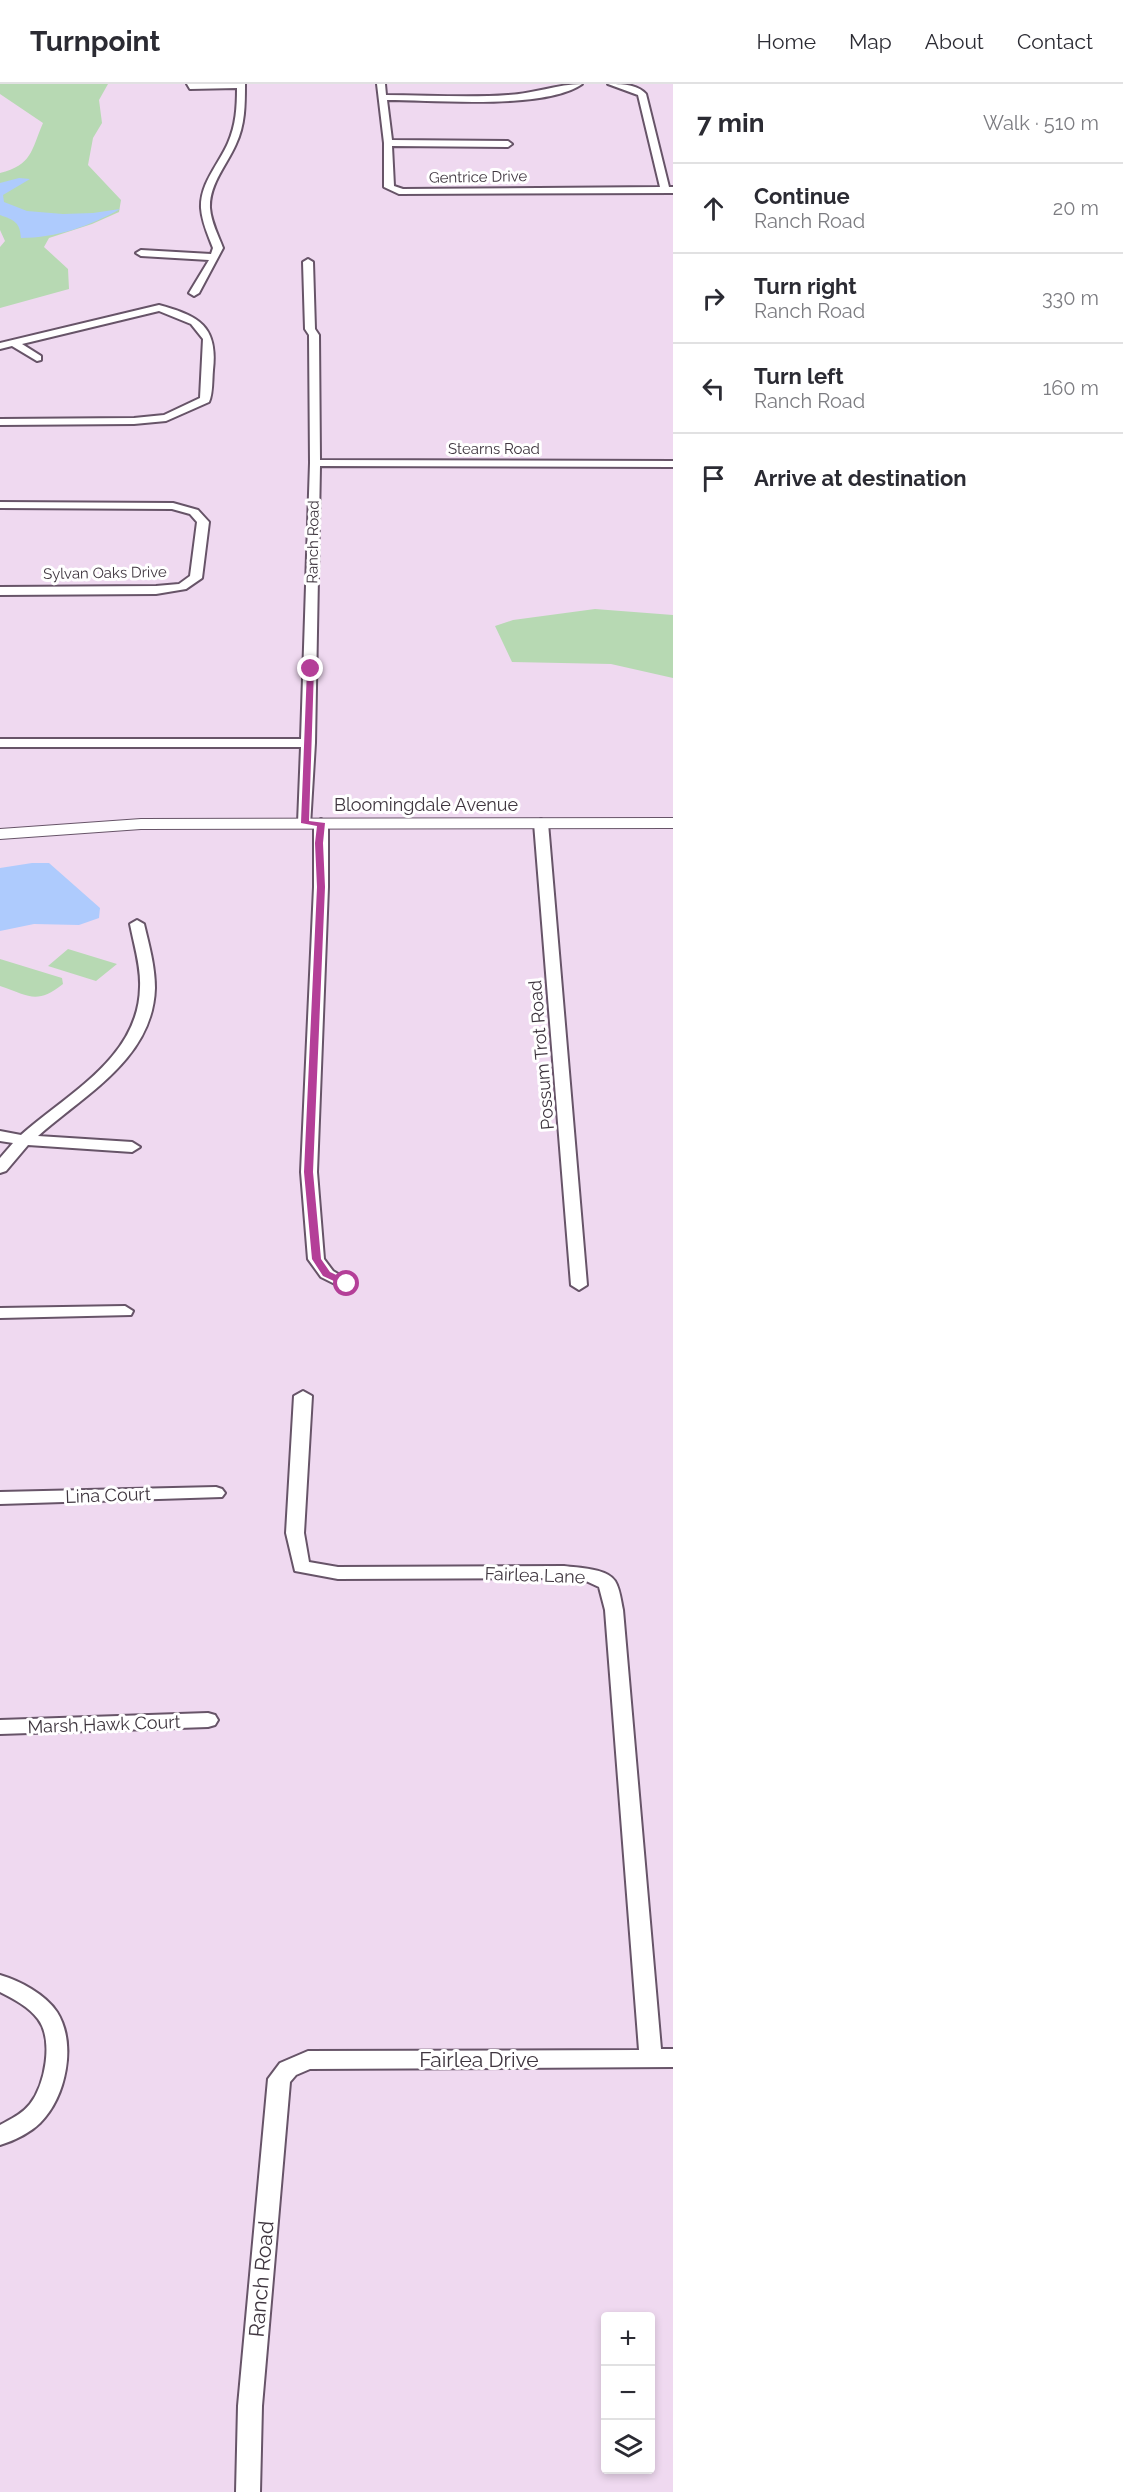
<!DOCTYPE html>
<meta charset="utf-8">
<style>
:root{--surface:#fff;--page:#f7f7f7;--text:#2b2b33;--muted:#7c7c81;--line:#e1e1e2}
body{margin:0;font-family:Raleway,sans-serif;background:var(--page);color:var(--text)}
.controls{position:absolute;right:18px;bottom:18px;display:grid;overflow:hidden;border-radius:6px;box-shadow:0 3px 9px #0003}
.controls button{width:54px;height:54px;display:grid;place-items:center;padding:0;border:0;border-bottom:2px solid var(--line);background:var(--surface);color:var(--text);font:30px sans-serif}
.stop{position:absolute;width:18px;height:18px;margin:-14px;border:4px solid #b43f98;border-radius:50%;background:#fff}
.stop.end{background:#b43f98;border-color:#fff;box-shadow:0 2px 6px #0008}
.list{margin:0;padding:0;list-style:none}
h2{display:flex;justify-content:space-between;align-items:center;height:78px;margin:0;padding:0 24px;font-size:26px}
h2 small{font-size:20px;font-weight:400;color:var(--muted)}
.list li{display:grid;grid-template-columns:39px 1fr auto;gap:18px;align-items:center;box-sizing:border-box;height:90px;padding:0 24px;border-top:2px solid var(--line)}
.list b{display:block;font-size:22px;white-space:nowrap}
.list p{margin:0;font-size:20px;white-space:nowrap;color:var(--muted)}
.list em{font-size:20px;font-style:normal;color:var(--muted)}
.icon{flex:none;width:33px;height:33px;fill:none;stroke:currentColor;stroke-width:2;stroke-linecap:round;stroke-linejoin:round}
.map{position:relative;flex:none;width:673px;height:2408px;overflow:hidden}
header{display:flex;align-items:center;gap:36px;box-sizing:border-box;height:84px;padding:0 30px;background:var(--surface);border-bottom:2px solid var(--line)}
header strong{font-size:28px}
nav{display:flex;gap:33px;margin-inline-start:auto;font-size:21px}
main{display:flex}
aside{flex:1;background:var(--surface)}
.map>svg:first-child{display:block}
.green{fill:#b7d9b3}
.water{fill:#aecbfd}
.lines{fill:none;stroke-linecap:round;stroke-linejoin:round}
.minor-casing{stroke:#675468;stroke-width:4}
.tertiary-casing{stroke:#675468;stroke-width:2}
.minor{fill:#fff;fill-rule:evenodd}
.tertiary{fill:#fff;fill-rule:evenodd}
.route{fill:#b43f98}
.labels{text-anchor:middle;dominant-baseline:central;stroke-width:6;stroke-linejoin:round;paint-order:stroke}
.far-street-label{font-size:15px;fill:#3f363f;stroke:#fff}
.street-label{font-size:18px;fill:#3f363f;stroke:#fff}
.near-street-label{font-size:21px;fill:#3f363f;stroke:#fff}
</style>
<header>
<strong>Turnpoint</strong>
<nav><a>Home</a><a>Map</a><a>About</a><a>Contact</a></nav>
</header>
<main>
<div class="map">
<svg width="673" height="2408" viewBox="0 0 673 2408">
<rect width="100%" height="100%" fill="#efd9f0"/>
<!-- green -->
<path class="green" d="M0,0H108L99,16L102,39L93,54L88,81L121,116L119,128L92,140L49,154L44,163L68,185L69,205L0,224V163L5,157L0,146V89C32,81 31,67 43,39L0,10Z
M595,525L673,531V594L611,580L512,578L495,542L513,536Z
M68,865L117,880L96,897L48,882Z
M0,875L62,894L63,900C36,921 30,912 0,902Z"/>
<!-- water -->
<path class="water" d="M19,94L30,95L3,111L4,118L27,127L63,130L93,129L120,125C90,142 56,154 21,154C20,138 14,136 0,131V99Z
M32,779H49L100,824L99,834L79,841L34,840L0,847V784Z"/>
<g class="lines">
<!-- minor casing -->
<g class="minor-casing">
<path id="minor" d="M187,0H245C245,21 245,41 236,60C227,81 209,100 210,124C211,138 218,151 223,164L199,209L194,212L189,209L209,176L141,172L136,169L141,166L211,170L213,164C208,151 202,138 201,124C200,99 219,80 228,59C236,41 237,23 237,4L190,5Z
M377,0H385L386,11C427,11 468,14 508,11C533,10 558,0 582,0C545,26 434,16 387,16L392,56L508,57L512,60L508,63L392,62L394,102L403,105L660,103L638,11L608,0C621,0 637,0 646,10L669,103H673V109L399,110L384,103V59Z
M308,175L313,178L315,245L319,251L320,376L673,377V383L320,382L315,659L310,742L305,743L298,739L301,663H0V655H301L310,379L309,251L305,245L303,178Z
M159,221C199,232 218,242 213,286C212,297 213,309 209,318L166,337L134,340L0,341V335L134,334L164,331L200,314L203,255L191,240L159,227L22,260L41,272V276L37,277L12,262L0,265V259Z
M0,418L173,419L198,426L209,438L202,494L186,505L156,510L0,511V503L156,502L179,500L190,492L197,438L190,430L172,425L0,424Z
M321,735L328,739V803L317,1088L324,1175L333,1187L355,1200L353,1203H341L321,1193L308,1175L301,1088L314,803V739Z
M541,735L548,739L587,1201L579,1206L571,1201L534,739Z
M137,836L144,840C149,861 155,882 155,904C153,975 84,1011 38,1052L132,1058L140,1063L132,1068L28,1061L6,1087L0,1089V1074L13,1059L0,1057V1047L21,1051C67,1010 139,974 140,903C141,882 134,861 130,840Z
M125,1222L133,1227L131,1231L0,1234V1224Z
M303,1307L312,1312L304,1449L309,1478L338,1483L564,1482C578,1484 607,1484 615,1497C620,1505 621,1517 623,1526L661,1965H673V1983L310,1985L296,1991L290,1998L262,2322L260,2408H236L238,2322L268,1995L280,1979L308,1967L639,1966L605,1526L599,1503L586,1497L564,1494L338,1495L295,1487L286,1449L294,1312Z
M216,1403L222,1405L225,1409L222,1413L0,1420V1408Z
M208,1629L215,1631L218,1636L215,1641L208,1643L0,1650V1636Z
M0,1891C20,1897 45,1910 57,1928C77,1960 66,2013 40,2039C30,2049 13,2057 0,2061V2041C11,2035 22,2030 30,2020C45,2001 54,1956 38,1935C29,1923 14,1915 0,1908Z"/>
</g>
<!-- tertiary casing -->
<g class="tertiary-casing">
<path id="tertiary" d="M673,734V744L141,745L0,755V745L141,735Z"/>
</g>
<!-- minor -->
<use href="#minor" class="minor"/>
<!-- tertiary -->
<use href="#tertiary" class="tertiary"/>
</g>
<!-- route -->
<path class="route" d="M311,583L314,585L309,737L325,739L323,759L325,803L313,1088L321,1175L330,1188L351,1198V1202L347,1203L323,1192L312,1175L304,1088L317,803L315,759L317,742L301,739L307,585Z"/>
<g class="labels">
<!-- far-street labels -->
<g class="far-street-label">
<text transform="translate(478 93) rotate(-1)">Gentrice Drive</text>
<text x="494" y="365">Stearns Road</text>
<text transform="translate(313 458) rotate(-89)">Ranch Road</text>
<text transform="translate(105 489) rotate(-1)">Sylvan Oaks Drive</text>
</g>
<!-- street labels -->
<g class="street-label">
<text x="426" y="720">Bloomingdale Avenue</text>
<text transform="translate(541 971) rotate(-95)">Possum Trot Road</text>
<text transform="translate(108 1411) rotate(-2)">Lina Court</text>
<text transform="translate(535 1491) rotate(2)">Fairlea Lane</text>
<text transform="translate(104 1640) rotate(-2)">Marsh Hawk Court</text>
</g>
<!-- near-street labels -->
<g class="near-street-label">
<text x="479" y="1975">Fairlea Drive</text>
<text transform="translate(261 2195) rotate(-85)">Ranch Road</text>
</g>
</g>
</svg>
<div class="controls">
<button>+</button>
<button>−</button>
<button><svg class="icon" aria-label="layers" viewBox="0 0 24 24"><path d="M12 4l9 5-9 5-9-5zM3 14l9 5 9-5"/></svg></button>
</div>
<div class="stop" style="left:347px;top:1200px"></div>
<div class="stop end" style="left:311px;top:585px"></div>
</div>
<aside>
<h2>7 min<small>Walk · 510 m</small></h2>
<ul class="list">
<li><svg class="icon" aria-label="ahead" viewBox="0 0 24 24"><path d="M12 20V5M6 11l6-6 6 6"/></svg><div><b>Continue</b><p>Ranch Road</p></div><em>20 m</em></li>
<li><svg class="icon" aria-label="right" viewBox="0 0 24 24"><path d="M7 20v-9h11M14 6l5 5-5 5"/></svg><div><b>Turn right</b><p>Ranch Road</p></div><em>330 m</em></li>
<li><svg class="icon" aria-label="left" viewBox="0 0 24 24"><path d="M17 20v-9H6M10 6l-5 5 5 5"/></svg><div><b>Turn left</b><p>Ranch Road</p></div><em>160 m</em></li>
<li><svg class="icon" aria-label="arrive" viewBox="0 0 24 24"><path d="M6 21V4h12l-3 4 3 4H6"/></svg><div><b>Arrive at destination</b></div></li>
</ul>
</aside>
</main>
